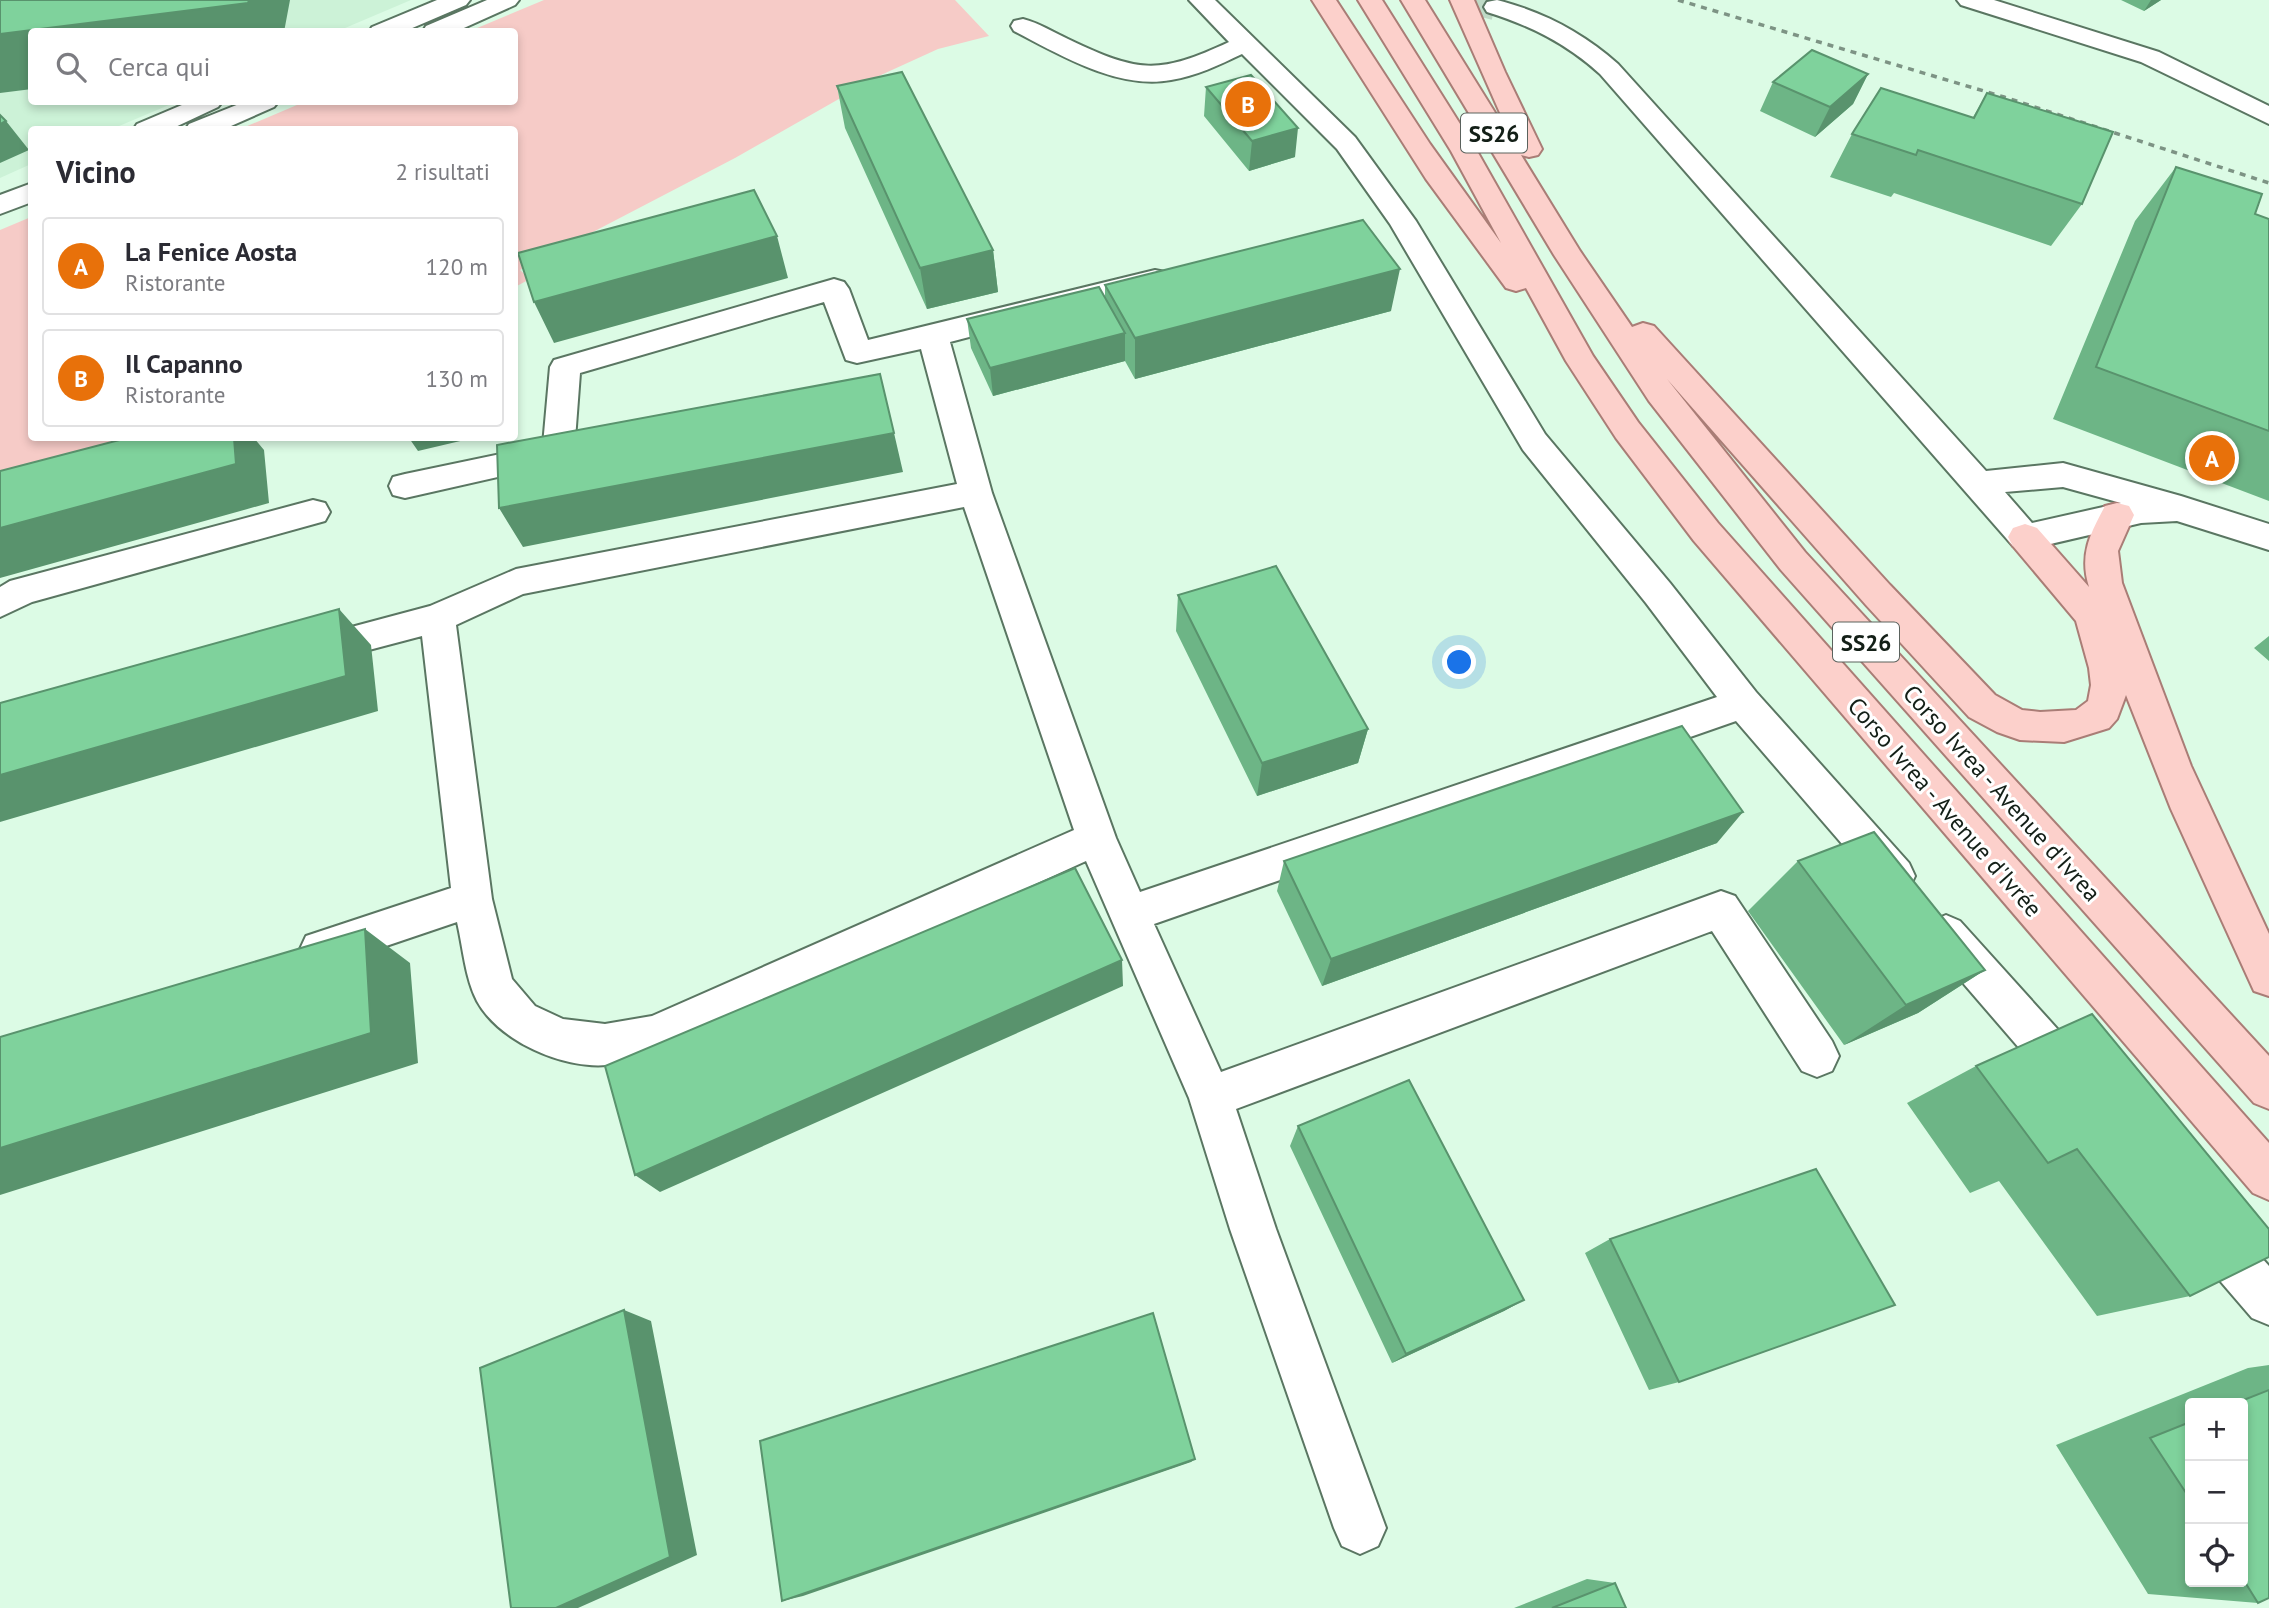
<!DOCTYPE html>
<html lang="it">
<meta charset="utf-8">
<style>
:root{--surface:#fff;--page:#f2f2f3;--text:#2b2b33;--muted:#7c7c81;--line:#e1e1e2;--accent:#bb2c2f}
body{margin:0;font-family:"PT Sans",sans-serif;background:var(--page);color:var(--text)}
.controls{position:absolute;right:21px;bottom:21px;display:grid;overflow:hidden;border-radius:7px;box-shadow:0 4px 10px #0003}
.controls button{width:63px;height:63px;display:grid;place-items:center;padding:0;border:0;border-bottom:2px solid var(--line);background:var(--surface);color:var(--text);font:35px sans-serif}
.you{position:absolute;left:1460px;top:663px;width:24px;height:24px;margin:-18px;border:5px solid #fff;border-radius:50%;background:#1a73e8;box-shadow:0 0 0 10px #1a73e833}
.badge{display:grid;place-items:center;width:46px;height:46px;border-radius:50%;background:var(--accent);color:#fff;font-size:23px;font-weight:700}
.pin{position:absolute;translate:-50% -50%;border:4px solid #fff;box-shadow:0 2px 7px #0006}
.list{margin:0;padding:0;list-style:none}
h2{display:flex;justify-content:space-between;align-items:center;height:91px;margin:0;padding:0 28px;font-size:30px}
h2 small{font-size:23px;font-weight:400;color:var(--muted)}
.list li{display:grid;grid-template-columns:46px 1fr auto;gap:21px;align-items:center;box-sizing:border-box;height:98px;margin:0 14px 14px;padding:0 14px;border:2px solid var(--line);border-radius:7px}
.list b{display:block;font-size:26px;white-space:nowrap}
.list p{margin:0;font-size:23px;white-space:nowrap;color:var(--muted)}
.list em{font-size:23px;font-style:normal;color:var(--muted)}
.icon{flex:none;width:38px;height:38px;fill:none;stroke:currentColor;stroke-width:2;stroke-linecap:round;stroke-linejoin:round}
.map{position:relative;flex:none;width:2269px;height:1608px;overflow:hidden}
.search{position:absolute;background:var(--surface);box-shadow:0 4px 10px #0003;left:28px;top:28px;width:490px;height:77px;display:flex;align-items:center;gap:18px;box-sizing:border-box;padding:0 24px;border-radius:7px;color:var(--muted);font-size:26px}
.panel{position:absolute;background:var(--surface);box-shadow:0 4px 10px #0003;left:28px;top:126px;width:490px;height:315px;border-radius:7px}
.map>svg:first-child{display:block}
.built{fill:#ccf2d7}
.green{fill:#f6cbc7}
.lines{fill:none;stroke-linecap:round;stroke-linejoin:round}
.minor-tunnel{stroke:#bedac6;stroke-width:27;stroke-dasharray:27 14;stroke-linecap:butt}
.minor-casing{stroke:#5a7662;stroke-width:4}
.major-casing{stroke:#a97d76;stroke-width:4}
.minor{fill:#fff;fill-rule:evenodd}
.major{fill:#fcd0cb;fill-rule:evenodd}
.rail{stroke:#7d9384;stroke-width:3.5;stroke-dasharray:6 6;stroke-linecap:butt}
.wall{fill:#6db586;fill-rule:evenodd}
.shaded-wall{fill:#59936d}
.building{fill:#7fd29c;stroke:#59936d;stroke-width:2}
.labels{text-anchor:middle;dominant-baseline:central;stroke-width:6;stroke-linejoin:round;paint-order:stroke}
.shield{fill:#fff;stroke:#5a625d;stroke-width:2}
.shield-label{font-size:23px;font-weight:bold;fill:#131f17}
.street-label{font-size:24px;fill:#131f17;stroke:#fff}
</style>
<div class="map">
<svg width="2269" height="1608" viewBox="0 0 2269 1608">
<rect width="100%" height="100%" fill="#dcfbe5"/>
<!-- built -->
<path class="built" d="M0,0H411L338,31L32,32V102H176L112,129L32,130L31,164L0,178Z"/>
<!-- green -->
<path class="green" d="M544,0H955L989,36L938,49L881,75L735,158L520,270L530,279L515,287L514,130H238L304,102H514V32L470,31Z
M31,217L32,438H197L0,495V230Z"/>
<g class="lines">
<!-- minor-tunnel -->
<path class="minor-tunnel" d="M1469,0L1496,7"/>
<!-- minor casing -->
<g class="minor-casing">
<path id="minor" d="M437,0H470L466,5L403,32H369L372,27Z
M487,0H519L515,5L455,32L423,31L426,26Z
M1189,0H1215L1355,137L1416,221L1545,434L1670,583L1756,692L1909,863L1915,876L1909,889L1895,894L1881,889L1736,721L1154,924L1221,1072L1721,891L1735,896L1832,1041L1839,1056L1832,1071L1817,1077L1802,1071L1712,931L1236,1109L1276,1229L1386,1528L1378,1546L1360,1554L1342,1546L1334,1528L1230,1229L1189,1098L1086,861L670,1050C651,1058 628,1064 607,1065C562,1069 499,1041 477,1001C465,978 463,947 457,922L321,968L306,962L300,949L306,936L451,888L422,636L312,665L299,661L294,651L299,641L430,606L516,569L957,484L921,349L857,363L846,360L824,302L580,373L574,453L569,461L405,498L393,495L389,486L393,477L405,474L543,445L550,367L554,360L834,279L844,282L849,289L868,340L1155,270L1165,272L1170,279L1165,286L950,342L992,493L1116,838L1140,892L1717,697L1646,603L1523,450L1390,224L1337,149L1242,54C1219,65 1196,76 1171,80C1118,90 1060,55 1014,31L1011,26L1014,21L1023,19C1039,23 1053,32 1068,39C1139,73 1158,75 1229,42ZM964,507L1074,830L652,1016L605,1024L563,1019L535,1006L512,979L492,899L456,625L523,594Z
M1497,0C1544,12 1582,32 1618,64L1986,471L2063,463L2181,496L2269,524V550L2177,521L2141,523L2025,550L2013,546L1600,74C1566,43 1531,26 1487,12L1484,7L1487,2ZM2063,487L2121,503L2032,523L2005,492Z
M1957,0H1994L2159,52L2269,106V124L2141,62L1961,5Z
M189,102H222L218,107L169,130H133L137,124Z
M244,102H278L274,107L222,130H185L189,124Z
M32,183V202L0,214V195Z
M313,500L325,503L330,512L325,521L32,602L0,617V587L10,581Z
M1946,915L1960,921L2088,1063L2095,1078L2088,1093L2073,1099L2058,1093L1932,947L1926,934L1932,921Z
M2207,1208L2223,1215L2269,1266V1325L2252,1318L2191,1247L2184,1231L2191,1215Z"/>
</g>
<!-- major casing -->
<g class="major-casing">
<path id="major" d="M1312,0H1336L1430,144L1501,243L1451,151L1358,0H1382L1477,151L1593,356L1638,422L1718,523L2269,1143V1200L2253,1193L1694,541L1616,438L1566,361L1526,288L1516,291L1506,288L1426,179Z
M1401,0H1425L1512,140L1450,0H1474L1505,72L1542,149L1538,155L1529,157L1521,155L1580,251L1632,327L1643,323L1654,326L1890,585L1995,695L2022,710L2040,712L2076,710L2088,701L2091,685L2089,668L2076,621L2013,546L2008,537L2013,528L2025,524L2037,528L2089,587C2079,555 2090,534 2105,506L2117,503L2129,506L2134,515L2118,551L2122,583L2191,766L2269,934V996L2254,991L2171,809L2126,695L2117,719L2109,728L2064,742L2020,740L1997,732L1969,717L1866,605L1667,379L1805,552L2269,1056V1109L2254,1103L1781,570L1649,401L1554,255Z"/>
</g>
<!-- minor -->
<use href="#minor" class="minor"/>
<!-- major -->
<use href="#major" class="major"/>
<!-- rail -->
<path class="rail" d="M1678,0L2004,97L2269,183"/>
</g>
<!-- wall -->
<path class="wall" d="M2121,0H2161L2144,11Z
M1868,74L1853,104L1815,137L1760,111L1773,82Z
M837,86L993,250L998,292L927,309L845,128Z
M1206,87L1295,157L1249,171L1204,116Z
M1987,93L2082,204L2051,246L1894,193L1891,197L1830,177L1852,134L1973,117Z
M2176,167L2255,214L2269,219V501L2053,419L2135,221Z
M1105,285L1391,311L1135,379L1125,361L993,396L971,348L967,319L1105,298Z
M1178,595L1368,729L1358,763L1257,796L1176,631Z
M2269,636V661L2254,648Z
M1717,843L1322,986L1277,891L1284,861Z
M1798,861L1985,970L1918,1013L1844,1045L1748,911Z
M2092,1014L2190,1296L2097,1316L1999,1181L1970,1193L1907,1103L1976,1066Z
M1298,1126L1524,1300L1504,1311L1392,1363L1290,1146Z
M1610,1239L1679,1382L1649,1390L1585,1253Z
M2269,1365V1598L2258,1603L2148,1594L2056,1445L2248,1368ZM2190,1403H2243V1582H2190Z
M1587,1579L1615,1583L1626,1608H1514Z"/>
<!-- shaded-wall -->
<path class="shaded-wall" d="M249,0H290L284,32H32V89L0,93V34Z
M2151,0H2161L2144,11Z
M1868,74L1853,104L1815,137L1830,107Z
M6,121L29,150L0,163V124Z
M1298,128L1295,157L1249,171L1252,141Z
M777,236L788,278L554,343L534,302Z
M993,250L998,292L927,309L920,268Z
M1400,269L1391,311L1135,379V338Z
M1125,333V361L993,396L990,368Z
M894,433L903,472L523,547L499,508Z
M234,438H254L264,450L269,503L0,578V528Z
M409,438H473L418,451Z
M339,609L371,645L378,711L0,822V775Z
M1368,729L1358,763L1257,796L1262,763Z
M1743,812L1717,843L1322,986L1331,959Z
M365,929L410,963L418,1063L0,1195V1148Z
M1122,960L1123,986L660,1192L635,1175Z
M1985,970L1918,1013L1844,1045L1906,1005Z
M1524,1300L1504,1311L1392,1363L1406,1354Z
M624,1310L651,1321L697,1555L578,1608H556Z
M1195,1459L1191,1462L803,1596L782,1601Z"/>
<!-- building -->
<path class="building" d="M0,0H249L248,3L0,34Z
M1812,50L1868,74L1830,107L1773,82Z
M902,72L993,250L920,268L837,86Z
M1251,75L1298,128L1252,141L1206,87Z
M1881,88L1974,118L1987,93L2113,132L2082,204L1918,150L1916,155L1852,134Z
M0,115L6,121L0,124Z
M2176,167L2262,194L2255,214L2269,219V431L2096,367Z
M754,190L777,236L534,302L518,253Z
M1363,220L1400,269L1135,338L1105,285Z
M1099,287L1125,333L990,368L967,319Z
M880,374L894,433L499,508L497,445Z
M127,438H234L236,464L0,528V471Z
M1276,566L1368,729L1262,763L1178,595Z
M339,609L346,676L0,775V703Z
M1682,726L1743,812L1331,959L1284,861Z
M1874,832L1985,970L1906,1005L1798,861Z
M1075,868L1122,960L635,1175L605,1066Z
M365,929L371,1033L0,1148V1037Z
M2092,1014L2269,1229V1257L2190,1296L2077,1149L2048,1163L1976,1066Z
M1409,1080L1524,1300L1406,1354L1298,1126Z
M1816,1169L1895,1305L1679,1382L1610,1239Z
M624,1310L670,1557L556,1608H511L480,1368Z
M1153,1313L1195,1459L782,1601L760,1441Z
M2269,1390V1598L2258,1603L2243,1579V1403H2236Z
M2190,1422V1499L2150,1438Z
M1615,1583L1626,1608H1552Z"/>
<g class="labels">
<!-- shield labels -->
<g class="shield">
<rect x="1461" y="113.5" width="66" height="39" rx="5"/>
<rect x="1833" y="622.5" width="66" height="39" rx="5"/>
</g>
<g class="shield-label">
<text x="1494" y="133">SS26</text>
<text x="1866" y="642">SS26</text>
</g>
<!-- street labels -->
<g class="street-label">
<text transform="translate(2002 793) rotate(48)">Corso Ivrea - Avenue d'Ivrea</text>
<text transform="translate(1945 807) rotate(49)">Corso Ivrea - Avenue d'Ivrée</text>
</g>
</g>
</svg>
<div class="controls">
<button>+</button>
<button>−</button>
<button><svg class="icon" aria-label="locate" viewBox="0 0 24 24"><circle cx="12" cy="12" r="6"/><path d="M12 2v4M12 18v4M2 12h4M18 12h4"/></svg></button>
</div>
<div class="you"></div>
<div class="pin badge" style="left:2212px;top:458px;background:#e8710a">A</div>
<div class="pin badge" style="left:1248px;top:104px;background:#e8710a">B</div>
<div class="search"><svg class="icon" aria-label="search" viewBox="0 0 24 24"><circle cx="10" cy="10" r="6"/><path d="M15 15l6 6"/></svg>Cerca qui</div>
<section class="panel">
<h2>Vicino<small>2 risultati</small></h2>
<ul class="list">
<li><span class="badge" style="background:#e8710a">A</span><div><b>La Fenice Aosta</b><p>Ristorante</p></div><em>120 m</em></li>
<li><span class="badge" style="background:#e8710a">B</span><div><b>Il Capanno</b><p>Ristorante</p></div><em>130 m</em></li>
</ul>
</section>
</div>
